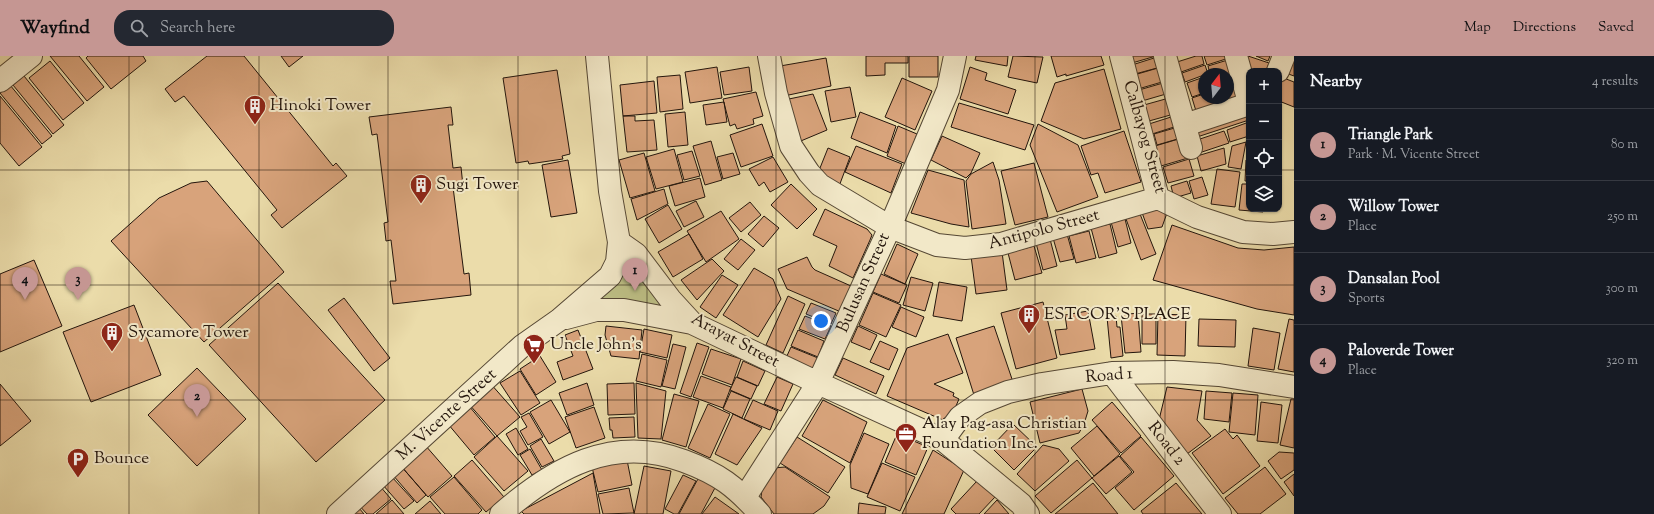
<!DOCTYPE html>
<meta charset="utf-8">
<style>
:root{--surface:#171b24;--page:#242831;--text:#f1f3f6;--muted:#9ea1a6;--line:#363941;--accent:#c59692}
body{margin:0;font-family:"Sorts Mill Goudy",serif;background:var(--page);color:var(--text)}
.controls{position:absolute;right:12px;top:12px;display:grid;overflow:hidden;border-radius:8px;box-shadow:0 1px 3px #0004}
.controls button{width:36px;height:36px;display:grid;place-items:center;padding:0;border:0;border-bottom:1px solid var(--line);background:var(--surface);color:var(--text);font:20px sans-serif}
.compass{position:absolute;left:1198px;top:12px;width:36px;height:36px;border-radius:50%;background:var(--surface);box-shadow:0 1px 3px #0004;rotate:16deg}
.you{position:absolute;left:821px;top:265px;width:14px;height:14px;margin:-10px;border:3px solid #fff;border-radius:50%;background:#1a73e8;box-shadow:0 0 0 6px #1a73e833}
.badge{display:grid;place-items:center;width:26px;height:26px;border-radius:50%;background:var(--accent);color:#111;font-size:13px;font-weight:700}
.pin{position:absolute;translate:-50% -33px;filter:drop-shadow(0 1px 2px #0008)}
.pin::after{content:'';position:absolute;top:21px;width:14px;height:12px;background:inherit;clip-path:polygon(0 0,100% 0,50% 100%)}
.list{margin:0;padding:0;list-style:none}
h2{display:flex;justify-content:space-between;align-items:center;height:52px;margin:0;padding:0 16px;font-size:17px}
h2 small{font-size:13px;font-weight:400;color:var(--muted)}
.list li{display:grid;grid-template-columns:26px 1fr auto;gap:12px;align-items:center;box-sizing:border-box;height:72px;padding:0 16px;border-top:1px solid var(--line)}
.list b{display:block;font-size:15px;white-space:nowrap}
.list p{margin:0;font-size:13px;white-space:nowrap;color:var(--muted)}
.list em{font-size:13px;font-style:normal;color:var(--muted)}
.icon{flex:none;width:22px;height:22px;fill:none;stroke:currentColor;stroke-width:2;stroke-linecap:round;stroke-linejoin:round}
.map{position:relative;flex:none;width:1294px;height:458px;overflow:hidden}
header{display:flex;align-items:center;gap:24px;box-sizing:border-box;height:56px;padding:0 20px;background:var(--accent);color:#111}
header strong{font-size:19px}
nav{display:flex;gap:22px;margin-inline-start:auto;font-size:14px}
.search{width:280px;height:36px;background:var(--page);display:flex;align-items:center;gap:10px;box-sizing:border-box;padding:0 14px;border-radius:16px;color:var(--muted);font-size:15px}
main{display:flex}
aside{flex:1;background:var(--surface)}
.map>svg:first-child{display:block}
.green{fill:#bdbf85;stroke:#706a48}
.building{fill:#d8a37b;stroke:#23150c}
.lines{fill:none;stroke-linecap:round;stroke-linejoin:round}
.minor-casing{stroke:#554734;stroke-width:24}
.minor{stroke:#f2e8c8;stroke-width:22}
.grid{fill:none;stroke:#23150c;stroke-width:1;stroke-opacity:0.55}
.labels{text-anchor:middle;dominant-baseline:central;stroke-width:4;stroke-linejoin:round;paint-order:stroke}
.poi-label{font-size:17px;fill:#23150c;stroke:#f2e8c8;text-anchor:start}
.street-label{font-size:17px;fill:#23150c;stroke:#f2e8c8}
</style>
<header>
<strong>Wayfind</strong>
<div class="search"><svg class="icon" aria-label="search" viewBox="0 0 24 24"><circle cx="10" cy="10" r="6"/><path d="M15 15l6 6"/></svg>Search here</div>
<nav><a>Map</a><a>Directions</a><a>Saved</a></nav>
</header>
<main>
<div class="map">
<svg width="1294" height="458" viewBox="0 0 1294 458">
<rect width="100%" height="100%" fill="#ebdcaa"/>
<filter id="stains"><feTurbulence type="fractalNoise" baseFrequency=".005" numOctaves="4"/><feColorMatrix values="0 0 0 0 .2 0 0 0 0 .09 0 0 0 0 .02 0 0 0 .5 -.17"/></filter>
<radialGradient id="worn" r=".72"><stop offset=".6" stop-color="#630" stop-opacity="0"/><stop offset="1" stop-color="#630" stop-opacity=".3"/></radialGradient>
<!-- green -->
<path class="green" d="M623,188L674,256L578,249Z"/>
<!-- building -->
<path class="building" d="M50,0H79L104,31L87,45Z
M88,0H143L146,5L111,33L86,2Z
M207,0H244L333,110L336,107L347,120L282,172L271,159L277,154L184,40L175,46L165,33Z
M281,0H303L289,11Z
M866,0H908V7H885V19L866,20Z
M909,0H938V21H909Z
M976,0H1008L1007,10L975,4Z
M1013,0L1043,1L1037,27L1008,21Z
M1051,0H1101L1104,9L1066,20V18L1057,21Z
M1130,0H1156L1132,7Z
M1196,0H1202L1204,8L1181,16L1177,6Z
M1204,0H1232V1L1207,9Z
M1248,0L1269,7L1266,15H1251L1243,12Z
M1256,0H1270L1268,5Z
M826,2L831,30L784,40L780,10Z
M1154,2L1157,12L1135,18L1132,9Z
M1231,3L1236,17L1228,20V18H1210L1208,10Z
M1294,3V20L1283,16Z
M50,5L84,47L63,64L29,22Z
M1205,9L1208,18H1204V19L1185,26L1182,17Z
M717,11L722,42L690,47L685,16Z
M749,11L752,35L724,39L720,16Z
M970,11L987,17L985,24L1016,34L1008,58L960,43Z
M1158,12L1162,26L1138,33L1134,19Z
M1104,13L1121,73L1084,83L1041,65L1055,27Z
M557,14L570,98L562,100L563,103L529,108L528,105L516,107L503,22Z
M680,19L683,53L660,56L657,21Z
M1235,19L1237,25L1228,28V21Z
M24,20L64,69L53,78L13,29Z
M1204,21V37L1192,41L1187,27Z
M1281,21L1294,26V51L1279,45V26Z
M902,22L932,35L915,74L885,61Z
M654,25L657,57L623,60L620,29Z
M1240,26L1245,40L1218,49L1216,42H1228V30Z
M1163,27L1166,38L1142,45L1139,34Z
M10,29L52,80L42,88L0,37Z
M850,31L856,61L831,66L825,35Z
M756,36L763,60L753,63L754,68L737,73L735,68L730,70L723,43Z
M813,38L827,74L796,87L784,44Z
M1204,38V42H1214L1216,48L1196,55L1192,42Z
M0,40L42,91L19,110L0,87Z
M1169,42L1174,58L1149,65L1144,49Z
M724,46L727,66L706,69L703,49Z
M959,47L1034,69L1025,94L951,71Z
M451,51L453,69H448L453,112L461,111L463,130L453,131L464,218L469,217L471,239L393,248L390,225H396L391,184L386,185L384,167L388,166L377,78L372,79L369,61Z
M1247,54L1249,64L1194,82L1191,71Z
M685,56L688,89L668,91L665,58Z
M860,56L896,70L887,97L851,82Z
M623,60H635V65L654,64L657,94L627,96Z
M1171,61L1174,71L1152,78L1149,68Z
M1249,66V80L1230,86L1227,74Z
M762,68L773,100L741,111L730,79Z
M1038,68L1078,89L1098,141L1057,156L1030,89Z
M898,70L917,78L906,108L887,100Z
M1178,71L1181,82L1157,89L1154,78Z
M1124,75L1141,126L1105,137L1098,117L1091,119L1081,90Z
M1224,75L1229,87L1199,97L1194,85Z
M942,80L980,97L971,117L966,122L931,104Z
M1182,82L1188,102L1161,110L1155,90Z
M711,85L722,124L705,129L693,90Z
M1246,86L1241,113L1228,111L1232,90Z
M856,90L902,108L891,137L845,116Z
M828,92L850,101L838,133L816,122Z
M1224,92L1226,108L1201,115L1197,100Z
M674,93L683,126L656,133L646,101Z
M692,95L700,120L684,124L677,99Z
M644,97L655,135L630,142L619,104Z
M733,97L740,118L723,123L717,101Z
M773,101L788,126L770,136L764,126L759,130L749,113Z
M1189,103L1194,120L1168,127L1163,111Z
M568,104L577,157L551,161L542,109Z
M1246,104L1249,105V125H1245Z
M993,106L999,124L1006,168L972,173L966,125L971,118Z
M1034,107L1048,161L1015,169L1001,115Z
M1217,113L1240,116L1235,151L1211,148Z
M928,114L964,124L969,171L951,168L911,157Z
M1202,121L1208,139L1194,143L1189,125Z
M700,122L705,141L675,150L669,130Z
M207,125L284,216L204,286L111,185L159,142L191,127Z
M1187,125L1191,137L1174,142L1171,130Z
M791,128L817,153L797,173L771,149Z
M1242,128H1249V153H1264L1263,156L1239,154Z
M664,133L668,148L637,164L631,143Z
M696,145L704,161L684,171L676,155Z
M750,146L761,159L741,176L729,162Z
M668,149L682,173L659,187L645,163Z
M1155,150L1167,157L1162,171L1148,173L1141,154Z
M825,153L867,173L872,179L870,184L853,222L829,210L837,190L813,179Z
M721,155L739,183L706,206L687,175Z
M1140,158L1156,198L1141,204L1126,163Z
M764,160L779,172L763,191L748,178Z
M1125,163L1131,187L1118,191L1111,166Z
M1110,168L1117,197L1099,202L1091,172Z
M1172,169L1238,192L1264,194L1294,191V259L1257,253L1153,224Z
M1089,175L1096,202L1076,207L1069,180Z
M689,178L703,203L673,221L658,196Z
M1067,178L1074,203L1060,206L1053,182Z
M741,183L755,194L738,214L724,203Z
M1050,183L1057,210L1043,214L1036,187Z
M897,188L918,198L905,228L884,218Z
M1034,190L1042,217L1015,224L1008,197Z
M1002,196L1007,234L976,238L971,200Z
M807,201L812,211L815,214L851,230L841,256L787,233L778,213Z
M712,203L724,215L697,244L681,224Z
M34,204L62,270L0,296V218Z
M754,212L773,223L781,243L758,281L723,259Z
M881,218L907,229L899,247L873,236Z
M722,219L738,229L716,262L700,251Z
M911,221L933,227L925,255L903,249Z
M939,226L967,231L962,265L933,260Z
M278,227L385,344L316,406L209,289Z
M873,237L901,249L886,281L859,269Z
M788,240L805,248L783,297L766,289Z
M344,242L390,302L374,315L328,254Z
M1043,246L1057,302L1016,313L1001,257Z
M811,247L836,257L831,268L806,258Z
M134,249L161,319L91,346L63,276Z
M901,251L924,261L916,281L892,271Z
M1088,255L1095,293L1060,299L1055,274L1067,273L1065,259Z
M1138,257L1141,296L1125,297L1121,259Z
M1142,258H1156V288H1142Z
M1158,258L1186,259L1185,300L1157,299Z
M805,260L831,270L825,283L799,273Z
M1116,260L1117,271H1120L1123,300L1111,302L1107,261Z
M1199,263L1236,264L1235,291L1198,290Z
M1289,263L1294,264V316L1278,313Z
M606,270L642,274L639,303L611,300L605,279Z
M858,270L877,279L870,294L851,286Z
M994,270L1013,326L974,339L956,282Z
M1253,272L1280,277L1274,314L1248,310Z
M644,273L672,279L667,302L640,296Z
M578,274L593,313L563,324L557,306L573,300L565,279Z
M798,274L824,285L818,301L791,290Z
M948,278L963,317L934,328L954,337L953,340L959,343L950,364L944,362L943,364L887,340L907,292Z
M880,285L898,293L889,314L870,306Z
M697,287L709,291L691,341L680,337Z
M673,288L686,291L675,333L662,330Z
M791,291L818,302L813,313L786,302Z
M711,293L741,303L732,329L702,318Z
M642,298L667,304L661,331L636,325Z
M540,300L556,326L536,339L520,313Z
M843,302L884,320L876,338L835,319Z
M743,305L765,315L758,330L737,321Z
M197,312L246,363L197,410L148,359Z
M520,315L540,347L521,359L500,327Z
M701,320L731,331L723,352L693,341Z
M736,321L757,330L751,343L730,334Z
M777,321L793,328L781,355L764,348Z
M490,327L520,361L497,380L468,347Z
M587,327L594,349L567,359L559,337Z
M634,327L635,358L608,359L607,328Z
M636,327L666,335L661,383L638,382Z
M0,328L31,365L0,390Z
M1167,331L1202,335L1197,364L1211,380L1187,398L1158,368Z
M1082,333L1088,355L1084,368L1079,377L1040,387L1030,346Z
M731,335L750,343L742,362L723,353Z
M1206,335L1232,337L1229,366L1204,363Z
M1233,337L1258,339L1255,379L1229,376Z
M674,338L699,345L686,391L662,384Z
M1291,343H1294V392L1280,389Z
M551,344L570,376L549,388L530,356Z
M753,344L778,355L770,374L744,363Z
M823,344L867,366L850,407L802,380Z
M1112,346L1141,380L1121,397L1092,364Z
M1261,346L1282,349L1278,387L1257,385Z
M708,348L730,358L710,402L688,392Z
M469,350L495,381L474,399L448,368Z
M594,351L605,382L576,392L565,361Z
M529,357L543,381L528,389L520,375L527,371L521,361Z
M733,358L762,372L737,409L715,398Z
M634,361L635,381L613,382L612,374H610L609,362Z
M1013,368L1037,391L1014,414L991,391Z
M1097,370L1120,398L1094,420L1071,392Z
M516,372L528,393L518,399L506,378Z
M1225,373L1233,383L1237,379L1260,410L1223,438L1192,397Z
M864,377L889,388L868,438L851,432L850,409Z
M897,378L928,391L916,419L885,406Z
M497,380L528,415L504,435L474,401Z
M797,381L845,411L828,437L780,407Z
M1141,381L1174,420L1134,454L1115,432L1134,416L1120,400Z
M541,383L554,405L542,411L530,390Z
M425,389L452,420L428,441L401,410Z
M1043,389L1059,393L1069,405L1035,435L1017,418Z
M530,393L542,414L532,419L520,399Z
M933,394L964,414L944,458H902Z
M1279,396L1294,397V414L1281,423L1268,405Z
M1119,400L1132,416L1106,438L1092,422Z
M472,404L504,441L486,456L454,420Z
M627,404L632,429L598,436L592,411Z
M1077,404L1092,422L1051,457L1035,440Z
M882,407L915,421L900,455L867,441Z
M401,410L426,439L417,447L392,418Z
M644,410L671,415L663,458H634Z
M785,411L830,441L824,450L813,458H774L761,441L763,427L773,412Z
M1265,411L1286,438L1260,458H1238L1225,442Z
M593,417L600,458H524L521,455Z
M1294,418V440L1284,426Z
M683,419L696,425L678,458H674L665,453Z
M391,420L414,445L404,453L382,428Z
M454,421L482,454L478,458H445L430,441Z
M699,421L716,430L701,458H679Z
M977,425L995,441L979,458H956L951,453Z
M1093,427L1118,458H1055Z
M1176,427L1202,458H1143L1141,455Z
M379,429L391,443L373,458H367L357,447Z
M629,432L634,457L603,458L598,438Z
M715,441L739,458H702Z
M392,444L404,458H376Z
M997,444L1009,458H984Z
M430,445L441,458H415Z
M859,447L886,451L885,458H858Z
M359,452L364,458H352Z"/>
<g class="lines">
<!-- minor casing -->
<g class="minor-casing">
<path id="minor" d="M769,0L776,37L791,90L809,117L820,129L890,171L937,189L965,192L1001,188L1158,142
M1121,0L1158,142
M1165,0L1191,92
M1236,0L1249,46
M1278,15L1284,0
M0,25L31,0
M1185,69L1249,48
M1158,142L1197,161L1243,176L1273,178L1294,176
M619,186L636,198L670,243L692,267L818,327L943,384L986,419L1021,448L1028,458
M566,262L596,254H624L692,267
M1112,317L1220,458
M943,384L960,361L980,347L1008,336L1042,328L1112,317L1173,316L1219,319L1294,331
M745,441L818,327L890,171L948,34L955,0
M338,458L522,290L559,264L610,220L617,206L619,186L610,135L597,0
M501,458C554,412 613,378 684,405C719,418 735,430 760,458"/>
</g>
<!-- minor -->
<use href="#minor" class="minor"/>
</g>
<!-- grid -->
<path class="grid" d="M129,0V458M259,0V458M388,0V458M518,0V458M647,0V458M776,0V458M906,0V458M1035,0V458M1165,0V458M0,114H1249M1279,114H1294M0,229H1294M0,344H1294"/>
<!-- icons -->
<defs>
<g id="building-pin" transform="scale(1.15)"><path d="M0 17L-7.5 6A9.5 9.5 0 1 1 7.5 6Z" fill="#8f2418" stroke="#f2e8c8"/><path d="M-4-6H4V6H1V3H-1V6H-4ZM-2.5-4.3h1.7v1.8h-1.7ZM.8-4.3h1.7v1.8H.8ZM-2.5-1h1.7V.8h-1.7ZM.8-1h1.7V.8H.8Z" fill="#fff"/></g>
<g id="supermarket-pin" transform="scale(1.15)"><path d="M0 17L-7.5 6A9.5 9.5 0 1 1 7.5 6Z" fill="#8f2418" stroke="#f2e8c8"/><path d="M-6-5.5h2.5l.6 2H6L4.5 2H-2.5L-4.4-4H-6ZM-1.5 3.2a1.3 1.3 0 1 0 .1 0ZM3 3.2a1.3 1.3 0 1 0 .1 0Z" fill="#fff"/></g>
<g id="office-pin" transform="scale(1.15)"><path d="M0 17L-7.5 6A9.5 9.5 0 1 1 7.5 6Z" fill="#8f2418" stroke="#f2e8c8"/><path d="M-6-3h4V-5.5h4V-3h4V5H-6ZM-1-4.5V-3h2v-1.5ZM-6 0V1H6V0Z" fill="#fff"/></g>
<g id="parking-pin" transform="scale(1.15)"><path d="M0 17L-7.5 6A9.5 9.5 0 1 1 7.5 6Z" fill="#8f2418" stroke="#f2e8c8"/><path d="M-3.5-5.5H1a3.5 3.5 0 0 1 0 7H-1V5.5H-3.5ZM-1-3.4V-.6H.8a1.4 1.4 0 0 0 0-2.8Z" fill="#fff"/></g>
</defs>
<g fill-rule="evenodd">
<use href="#building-pin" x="255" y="50"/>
<use href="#building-pin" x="421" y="129"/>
<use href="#building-pin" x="1029" y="259"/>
<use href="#building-pin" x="112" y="277"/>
<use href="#supermarket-pin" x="534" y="289"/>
<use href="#office-pin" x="906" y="378"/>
<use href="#parking-pin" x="78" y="403"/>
</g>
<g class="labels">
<!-- poi labels -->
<g class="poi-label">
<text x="270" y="50">Hinoki Tower</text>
<text x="436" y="129">Sugi Tower</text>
<text x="1044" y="259">ESTCOR'S PLACE</text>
<text x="128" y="277">Sycamore Tower</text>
<text x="550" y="289">Uncle John's</text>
<text x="922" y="368">Alay Pag-asa Christian<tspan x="922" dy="20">Foundation Inc.</tspan></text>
<text x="94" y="403">Bounce</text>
</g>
<!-- street labels -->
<g class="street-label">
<text transform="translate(1144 81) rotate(74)">Calbayog Street</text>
<text transform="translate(1044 174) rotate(-15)">Antipolo Street</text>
<text transform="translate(864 227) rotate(-66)">Bulusan Street</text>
<text transform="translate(735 285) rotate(28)">Arayat Street</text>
<text transform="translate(1109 320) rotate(-5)">Road 1</text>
<text transform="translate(447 359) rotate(-42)">M. Vicente Street</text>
<text transform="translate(1166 388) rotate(52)">Road 2</text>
</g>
</g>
<rect width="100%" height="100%" filter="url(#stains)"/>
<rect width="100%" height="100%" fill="url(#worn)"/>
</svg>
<div class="controls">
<button>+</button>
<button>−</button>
<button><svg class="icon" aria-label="locate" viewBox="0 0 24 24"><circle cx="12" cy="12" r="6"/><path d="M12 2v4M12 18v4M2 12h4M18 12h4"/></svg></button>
<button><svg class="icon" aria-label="layers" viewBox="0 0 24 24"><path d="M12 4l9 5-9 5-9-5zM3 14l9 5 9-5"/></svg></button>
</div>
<svg class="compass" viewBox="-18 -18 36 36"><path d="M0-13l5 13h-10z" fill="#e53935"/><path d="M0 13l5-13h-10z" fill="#9ea1a6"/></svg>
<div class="you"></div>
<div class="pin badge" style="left:635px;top:235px">1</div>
<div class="pin badge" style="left:197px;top:361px">2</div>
<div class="pin badge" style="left:78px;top:244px">3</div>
<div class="pin badge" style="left:25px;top:244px">4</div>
</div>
<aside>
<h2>Nearby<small>4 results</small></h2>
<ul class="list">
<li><span class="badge">1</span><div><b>Triangle Park</b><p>Park · M. Vicente Street</p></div><em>80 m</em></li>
<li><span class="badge">2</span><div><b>Willow Tower</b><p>Place</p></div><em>250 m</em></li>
<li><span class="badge">3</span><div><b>Dansalan Pool</b><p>Sports</p></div><em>300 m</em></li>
<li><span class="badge">4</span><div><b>Paloverde Tower</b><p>Place</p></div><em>320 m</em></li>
</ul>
</aside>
</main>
